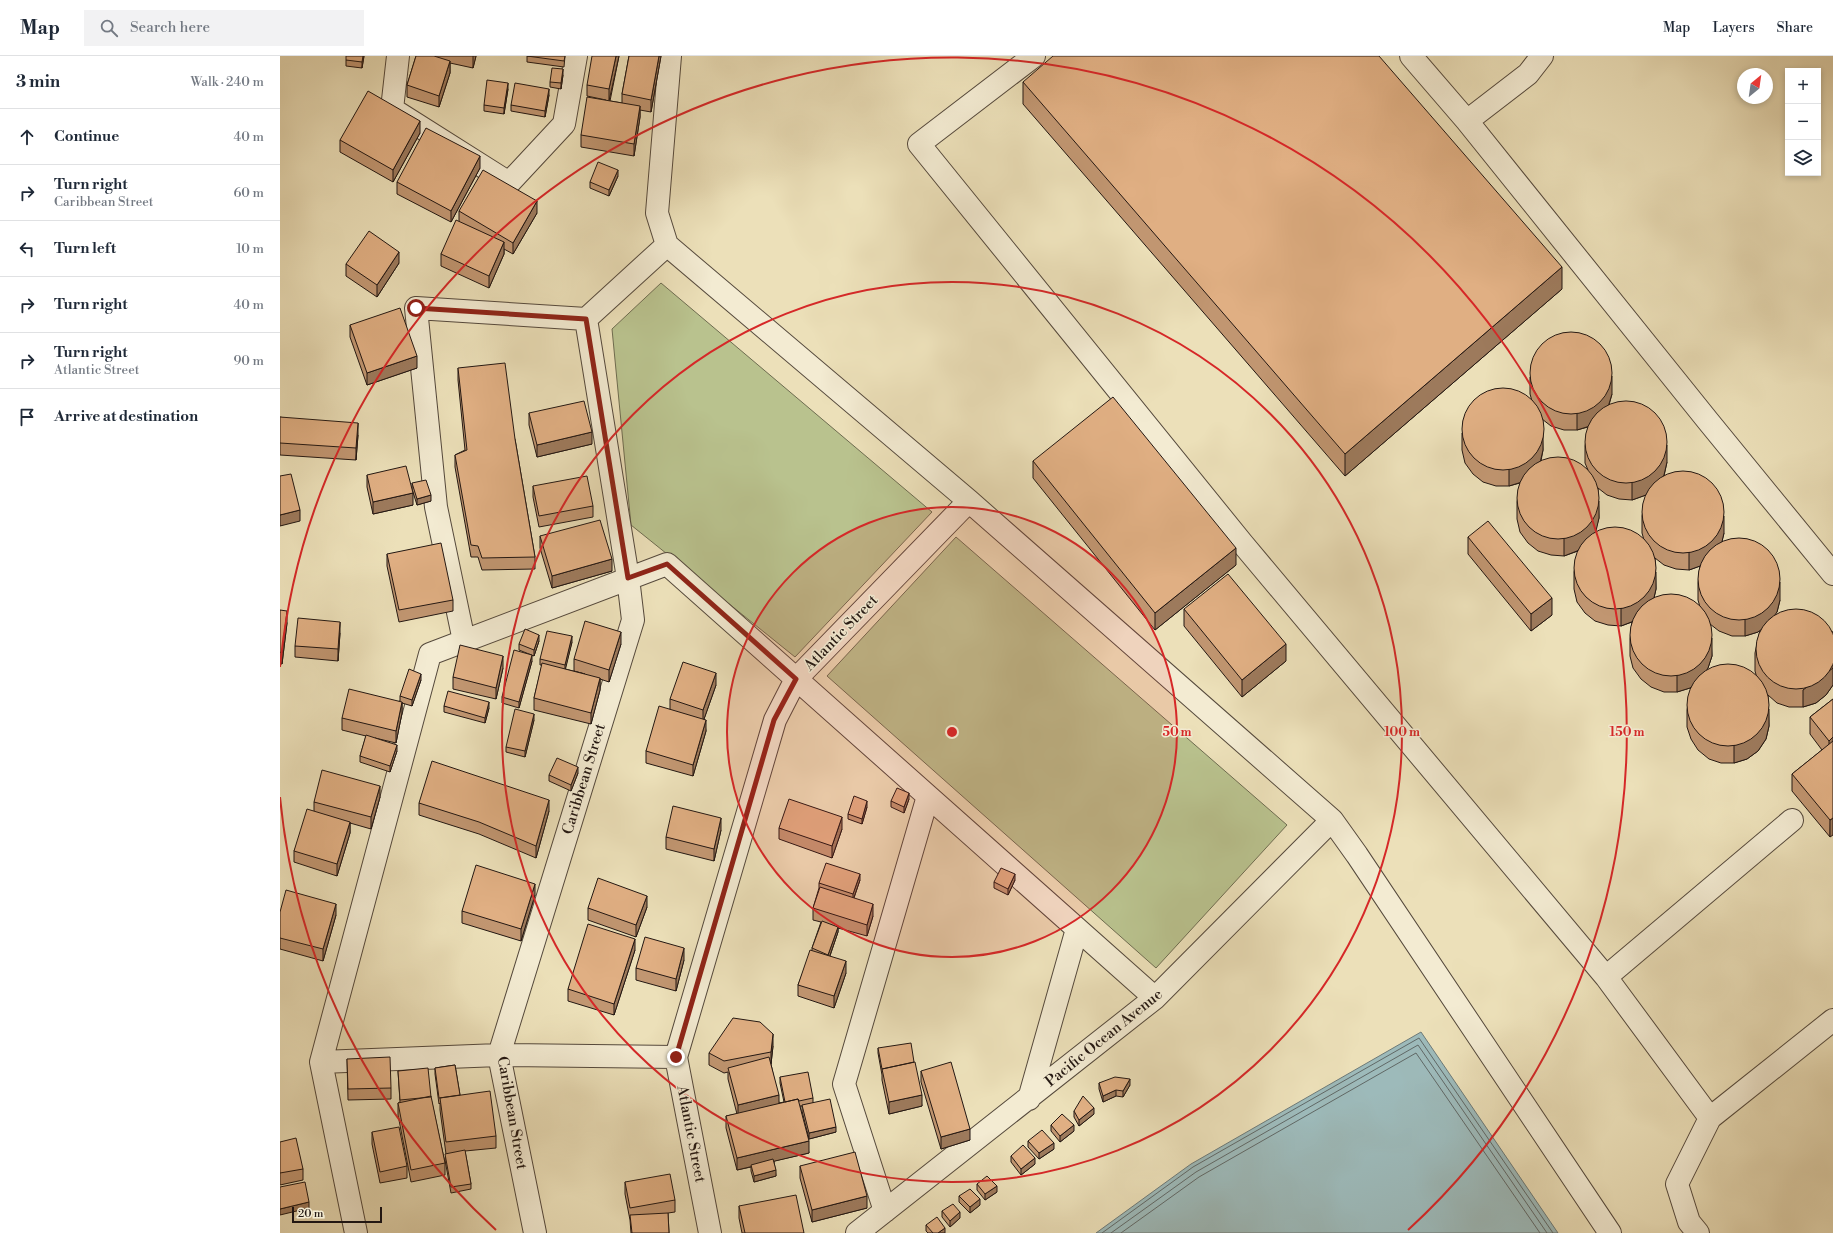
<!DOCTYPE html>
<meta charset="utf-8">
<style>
:root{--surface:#fff;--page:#f2f2f3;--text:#1f2937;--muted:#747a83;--line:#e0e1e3}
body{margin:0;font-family:"Libre Bodoni",serif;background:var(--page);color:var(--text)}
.controls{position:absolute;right:12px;top:12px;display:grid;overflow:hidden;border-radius:0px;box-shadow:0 2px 6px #0003}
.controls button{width:36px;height:36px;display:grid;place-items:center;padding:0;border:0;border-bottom:1px solid var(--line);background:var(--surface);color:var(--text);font:20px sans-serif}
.compass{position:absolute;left:1457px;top:12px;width:36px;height:36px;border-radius:50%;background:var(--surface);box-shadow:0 2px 6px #0003;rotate:29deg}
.scale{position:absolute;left:12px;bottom:10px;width:90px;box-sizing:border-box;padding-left:4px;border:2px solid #231712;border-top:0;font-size:11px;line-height:14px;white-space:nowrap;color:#231712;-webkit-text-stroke:3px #f3ebd2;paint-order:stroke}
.stop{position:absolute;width:12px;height:12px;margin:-9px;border:3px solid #8f2418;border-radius:50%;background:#fff}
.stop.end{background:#8f2418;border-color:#fff;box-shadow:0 1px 4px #0008}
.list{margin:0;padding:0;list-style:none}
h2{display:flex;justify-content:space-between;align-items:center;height:52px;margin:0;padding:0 16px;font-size:17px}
h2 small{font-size:13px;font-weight:400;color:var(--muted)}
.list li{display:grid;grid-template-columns:26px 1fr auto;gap:12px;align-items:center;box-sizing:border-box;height:56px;padding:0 16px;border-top:1px solid var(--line)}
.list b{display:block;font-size:15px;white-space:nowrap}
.list p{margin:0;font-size:13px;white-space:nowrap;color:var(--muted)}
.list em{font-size:13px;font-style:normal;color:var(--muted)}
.icon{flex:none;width:22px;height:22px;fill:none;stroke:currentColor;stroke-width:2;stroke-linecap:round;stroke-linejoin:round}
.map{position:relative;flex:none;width:1553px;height:1177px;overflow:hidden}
header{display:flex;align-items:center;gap:24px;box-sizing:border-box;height:56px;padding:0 20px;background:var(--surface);border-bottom:1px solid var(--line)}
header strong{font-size:19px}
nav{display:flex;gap:22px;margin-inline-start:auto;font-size:14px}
.search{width:280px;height:36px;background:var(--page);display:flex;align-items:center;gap:10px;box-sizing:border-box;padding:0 14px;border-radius:0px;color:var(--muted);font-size:15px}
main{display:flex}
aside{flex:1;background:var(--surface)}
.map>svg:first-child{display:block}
.green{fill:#b9c28e;stroke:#6e6c50}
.water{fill:#9dbaba;stroke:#6c7977}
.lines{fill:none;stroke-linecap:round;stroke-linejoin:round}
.shore{stroke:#606866;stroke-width:1}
.minor-casing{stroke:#55493c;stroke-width:24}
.minor{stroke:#f3ebd2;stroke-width:22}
.wall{fill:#c19671;stroke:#231712;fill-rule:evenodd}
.shaded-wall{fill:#9d7a5c;stroke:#231712}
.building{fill:#e0af83;stroke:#231712}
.route{stroke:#8f2418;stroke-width:5}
.ring{fill:none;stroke:#d62828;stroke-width:2}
.labels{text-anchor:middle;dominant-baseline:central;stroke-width:3;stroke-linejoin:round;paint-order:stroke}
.street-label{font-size:15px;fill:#231712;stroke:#f3ebd2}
.centre{fill:#d62828;stroke:#f3ebd2;stroke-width:2}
.ring-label{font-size:12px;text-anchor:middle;font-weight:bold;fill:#d62828;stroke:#f3ebd2;stroke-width:3;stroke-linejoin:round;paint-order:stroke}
</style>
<header>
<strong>Map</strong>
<div class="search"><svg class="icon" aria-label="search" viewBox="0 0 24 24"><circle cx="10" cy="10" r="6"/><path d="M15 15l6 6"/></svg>Search here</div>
<nav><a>Map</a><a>Layers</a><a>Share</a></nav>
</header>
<main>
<aside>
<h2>3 min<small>Walk · 240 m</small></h2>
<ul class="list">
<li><svg class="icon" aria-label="ahead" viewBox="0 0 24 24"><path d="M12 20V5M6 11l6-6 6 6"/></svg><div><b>Continue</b></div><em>40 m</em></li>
<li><svg class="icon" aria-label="right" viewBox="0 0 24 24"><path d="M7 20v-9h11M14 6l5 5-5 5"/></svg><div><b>Turn right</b><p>Caribbean Street</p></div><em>60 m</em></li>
<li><svg class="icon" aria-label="left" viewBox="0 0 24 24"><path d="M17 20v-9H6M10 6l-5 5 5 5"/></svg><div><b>Turn left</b></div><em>10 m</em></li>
<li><svg class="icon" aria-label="right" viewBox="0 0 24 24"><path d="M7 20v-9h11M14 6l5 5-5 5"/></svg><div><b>Turn right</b></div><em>40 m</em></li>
<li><svg class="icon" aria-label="right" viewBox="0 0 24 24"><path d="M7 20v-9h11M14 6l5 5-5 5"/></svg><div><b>Turn right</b><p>Atlantic Street</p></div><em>90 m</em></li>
<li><svg class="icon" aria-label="arrive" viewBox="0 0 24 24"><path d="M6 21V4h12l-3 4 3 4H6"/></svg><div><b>Arrive at destination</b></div></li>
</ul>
</aside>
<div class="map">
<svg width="1553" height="1177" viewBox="0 0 1553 1177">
<rect width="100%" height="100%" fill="#ece0b9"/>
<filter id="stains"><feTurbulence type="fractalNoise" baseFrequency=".005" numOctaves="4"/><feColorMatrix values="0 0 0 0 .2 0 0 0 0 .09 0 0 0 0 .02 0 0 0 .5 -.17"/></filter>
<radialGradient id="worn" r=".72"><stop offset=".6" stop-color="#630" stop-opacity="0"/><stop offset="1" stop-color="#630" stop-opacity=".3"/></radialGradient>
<!-- green -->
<path class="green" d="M381,227L652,456L515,601L351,469L332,273Z
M676,481L1007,769L876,912L547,620Z"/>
<!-- water -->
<path class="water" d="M1141,976L1278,1177H816L911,1108Z"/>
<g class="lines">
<!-- shore -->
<path class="shore" d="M822,1177L913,1111L1139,982L1273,1177
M831,1177L916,1116L1138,989L1267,1177
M841,1177L919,1121L1136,997L1260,1177"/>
<!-- minor casing -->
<g class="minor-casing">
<path id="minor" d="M118,0L112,53L229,127L284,68L296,0
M390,0L377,157L387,189L689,445L1052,764L1077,799L1330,1177
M754,0L639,88L962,487L1326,921L1430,1062
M1131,0L1187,65L1428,365L1553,518
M1187,65L1248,18L1262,0
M184,585L156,451L136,252L306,263L387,189
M1326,921L1512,764
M41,1006L219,999L396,1001
M749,1043L797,873
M605,1155L564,1028L648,740
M76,1177L41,1006L150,598L387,508L875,942
M255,1177L219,999L353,564L348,522L306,263
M430,1177L396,1001L495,664L516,623L689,445
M577,1177L875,942L1052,764
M1418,1177L1409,1166L1397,1128L1430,1062L1553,964"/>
</g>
<!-- minor -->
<use href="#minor" class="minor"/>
</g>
<!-- wall -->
<path class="wall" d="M84,0L82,12L66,10V4Z
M136,0H196L193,12L170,7V17L159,51L127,41V29Z
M247,0H285L284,11L247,6Z
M339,0L330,45L342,47V38L349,0H381L371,56L360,54V61L354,100L301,91V79L326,44L307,40V29Z
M283,19L281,33L270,31V26Z
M743,26L1282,233L1065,420L743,48Z
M228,33L224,58L204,55V49Z
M269,39L265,61L231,55V49Z
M140,77L113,126L60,96V84Z
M200,112L171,166L117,138V126Z
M338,120L329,140L310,132V126Z
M179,155L257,157L233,198L224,193V198L209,232L161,210V198L179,166Z
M119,207L97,241L66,220V208Z
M70,269L137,312L87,329L70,281Z
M178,312L235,383L255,501V513L202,514L198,501H191L175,411V399L185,394L178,324Z
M1250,321L1332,338L1329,349L1387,406L1384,420L1444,477L1442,485L1500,544L1497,556L1495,558L1553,576V629L1546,639L1536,647L1523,651H1509L1497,647L1488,639L1489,670L1486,683L1478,695L1467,703L1454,707H1441L1429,703L1418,694L1411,683L1407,671V654L1411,631L1410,632L1397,636H1384L1371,631L1361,623L1353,612L1350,600V583L1352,566L1341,570L1328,569L1315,565L1305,557L1297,546L1294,533V516L1298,495L1284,500L1271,499L1258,495L1248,487L1240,476L1237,463V446L1240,427L1229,430H1216L1203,426L1193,418L1185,407L1182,394V377L1252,345L1250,338ZM1262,363L1271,370L1284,374H1297L1308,371L1305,390V407L1308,414L1261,405L1263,394ZM1318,432L1327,439L1339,443L1352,444L1366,439L1362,460V477L1364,484L1315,476L1319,462ZM1375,502L1384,509L1396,513L1409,514L1420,510L1418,527V544L1420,551L1374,542L1376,533ZM1430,568L1439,575L1452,580H1465L1478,576L1480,574L1475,597V615L1477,622L1426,615L1428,612L1432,600Z
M249,357L312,388L257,401L249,369Z
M0,361L78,379L76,404L0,399Z
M753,405L956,509L875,574L753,422Z
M87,419L133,449L93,458L87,431Z
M132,427L151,445L137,449L132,433Z
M253,430L313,450V461L259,471L253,441Z
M260,480L332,515L272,532L260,492Z
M1188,481L1272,559L1251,575L1188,498Z
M107,498L173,544V555L119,566L107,510Z
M904,553L1006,605L962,641L904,570Z
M0,554L7,567L2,608H0Z
M60,577L58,605L15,601V590Z
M259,585L254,600L239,594V588Z
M292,586L285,613L305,618L294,615V603L341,588L329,626L320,623V634L311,668L254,654V642L262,609H260V603Z
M252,605L239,652L222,647V641Z
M223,612L216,643L173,633V621Z
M141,624L132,650L122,647V657L116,687L95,682L117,695L110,716L80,706V700L86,680L62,674V662L120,645V640Z
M436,629L424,663L426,675L413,720L366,707V695L390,653V643Z
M1553,643L1550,781L1512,735V718L1542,694L1530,678V661Z
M164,650L209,652L205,667L164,656Z
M254,664L245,701L226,696V691Z
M298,717L291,735L269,725V719Z
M100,741L91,773L70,767V777L57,820L14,806V795L34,755V746Z
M629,743L624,757L611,751V745Z
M139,747L269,755L256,802L199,778L139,759Z
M587,751L582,768L568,763V758Z
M499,772L562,773L552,802L499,783Z
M441,774L434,805L386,793V781Z
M580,824L574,842L593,860L587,880L558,872V876L550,900L566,917L554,952L518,940V929L532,894V892L541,866L533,864V852L539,832V827Z
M735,824L728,839L714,832V826Z
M255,839L241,885L182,867V855Z
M367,851L356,881L308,864V852Z
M0,856L56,859L43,905L0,893Z
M355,894L334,959L288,945V933Z
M404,904L396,935L356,924V912Z
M493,990L491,1008L499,1047L504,1046L500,1027V1021L533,1042V1047L556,1076L529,1083L522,1055V1050H520L529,1097L494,1105L496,1120L474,1126L471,1115V1111L457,1114L446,1072V1060L457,1058L448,1023V1016L444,1017L429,1009V997Z
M598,992L634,1006L642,1050L609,1058L602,1024V1019L598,997Z
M67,1003L111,1032V1043L68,1044Z
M175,1009L180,1039L216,1080V1092L185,1095L191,1128V1133L171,1137L165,1104L166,1098L160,1054V1047L159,1048L155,1018V1012Z
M118,1015L151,1042L165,1107V1119L131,1126L118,1059V1047L120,1046Z
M641,1015L690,1084L661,1093L641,1026Z
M819,1027L850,1029L843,1041L836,1040L823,1046L819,1033Z
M794,1055L814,1058L799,1070L794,1061Z
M771,1069L794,1075L780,1086L771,1075Z
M92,1076L127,1110V1122L100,1127L92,1088Z
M748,1085L774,1093L759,1103L748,1091Z
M0,1086L23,1113V1124L0,1129Z
M731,1100L755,1108L741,1119L731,1106Z
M520,1110L587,1152L532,1166L520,1122Z
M345,1126L395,1144V1156L388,1157L389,1177H351L350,1164L345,1138Z
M697,1128L717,1136L705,1144L697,1134Z
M679,1140L700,1149L690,1157L679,1146Z
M459,1150L524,1177H462L459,1162Z
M662,1155L680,1162L670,1171L662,1161Z
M646,1169L665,1177H648L646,1175Z"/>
<!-- shaded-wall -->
<path class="shaded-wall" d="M83,0H84L82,12V6Z
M193,0H196L193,12Z
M336,0H339L329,45V33Z
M379,0H381L371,56V44Z
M170,5V17L159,51V40Z
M283,13V19L281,33V27Z
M228,27V33L224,58V52Z
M269,33V39L265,61V55Z
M360,50V61L354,100V88Z
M140,65V77L113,126V114Z
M200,100V112L171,166V155Z
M338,114V120L329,140V134Z
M257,145V157L233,198V187Z
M224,186V198L209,232V220Z
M119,196V207L97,241V229Z
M1282,211V233L1065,420V398Z
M137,300V312L87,329V317Z
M1332,320V338L1328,351L1310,370L1297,374V357Z
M78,367V379L76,404V392Z
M312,376V388L257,401V389Z
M1263,377V394L1260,407L1242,426L1229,430V413Z
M1387,389V406L1384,419L1377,431L1366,439L1352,444V426Z
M133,437V449L93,458V446Z
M151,439V445L137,449V443Z
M1319,445V462L1316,475L1308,487L1297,495L1284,500V482Z
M20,454V465L0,470V459Z
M1444,460V477L1441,490L1423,509L1409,514V497Z
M956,492V509L875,574V557Z
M332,503V515L272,532V520Z
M1376,516V533L1373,546L1354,565L1341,570V553Z
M1500,526V544L1497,556L1489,568L1478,576L1465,580V563Z
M1272,542V559L1251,575V558Z
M7,555V567L2,608V597Z
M60,566V577L58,605V593Z
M341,576V588L329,626V614Z
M259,579V585L254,600V594Z
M292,580V586L285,615V609Z
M1432,582V600L1428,612L1421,624L1410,632L1397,636V619Z
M1006,588V605L962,641V624Z
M252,599V605L239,652V646Z
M223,600V612L216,643V632Z
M1553,612V629L1546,639L1536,647L1523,651V634Z
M436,617V629L423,666V654Z
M141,618V624L132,650V644Z
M320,622V634L311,668V657Z
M122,646V657L116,687V675Z
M209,646V652L205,667V662Z
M1489,653V670L1486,683L1478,695L1467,703L1454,707V690Z
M254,658V664L245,701V695Z
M426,664V675L413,720V709Z
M1553,681V698L1549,702V685Z
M117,689V695L110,716V710Z
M298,711V717L291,735V729Z
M100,730V741L91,773V761Z
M629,737V743L624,757V751Z
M269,744V755L256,802V790Z
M587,745V751L582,768V763Z
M562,761V773L552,802V790Z
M441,762V774L434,805V793Z
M1553,762V779L1550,781V764Z
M70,766V777L57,820V808Z
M580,818V824L573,844V838Z
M735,818V824L728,839V833Z
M255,828V839L241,885V873Z
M367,840V851L356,881V869Z
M56,848V859L43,905V893Z
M593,848V860L587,880V869Z
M558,871V876L548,905V899Z
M355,883V894L334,959V948Z
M404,892V904L396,935V923Z
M566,905V917L554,952V940Z
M493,978V990L491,1008V996Z
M850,1023V1029L843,1041V1035Z
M836,1034V1040L823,1046V1040Z
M499,1039V1051L458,1061V1049Z
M642,1039V1050L609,1058V1046Z
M814,1052V1058L799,1070V1064Z
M794,1069V1075L780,1086V1080Z
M556,1071V1076L529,1083V1077Z
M690,1073V1084L661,1093V1081Z
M529,1085V1097L457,1114V1102Z
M774,1087V1093L759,1103V1097Z
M755,1102V1108L741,1119V1113Z
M496,1114V1120L474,1126V1120Z
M717,1130V1136L705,1144V1138Z
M587,1140V1152L532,1166V1154Z
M700,1143V1149L690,1157V1151Z
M29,1146V1152L0,1159V1153Z
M680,1156V1162L670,1171V1165Z
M665,1172V1177H658Z"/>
<!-- building -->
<path class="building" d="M66,0H83L82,6L66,4Z
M136,0H154L170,5L159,40L127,29Z
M247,0H285L284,5Z
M312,0H336L329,33L307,29Z
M349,0H379L371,44L342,38Z
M773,0H1099L1282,211L1065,398L743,26Z
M272,12L283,13L281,27L270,26Z
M207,24L228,27L224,52L204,49Z
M235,27L269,33L265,55L231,49Z
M88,35L140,65L113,114L60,84Z
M307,41L360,50L354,88L301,79Z
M146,72L200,100L171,155L117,126Z
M318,106L338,114L329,134L310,126Z
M203,114L257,145L233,187L179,155Z
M176,164L224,186L209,220L161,198Z
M89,175L119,196L97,229L66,208Z
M120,252L137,300L87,317L70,269Z
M1250 317a41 41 0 1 1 82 0a41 41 0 1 1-82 0Z
M225,307L235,383L255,501L202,502L198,490L191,489L175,399L187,394L178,312Z
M1182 373a41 41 0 1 1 82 0a41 41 0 1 1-82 0Z
M833,341L956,492L875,557L753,405Z
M304,345L312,376L257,389L249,357Z
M1305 386a41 41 0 1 1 82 0a41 41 0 1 1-82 0Z
M0,361L78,367L76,392L0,387Z
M1237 442a41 41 0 1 1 82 0a41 41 0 1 1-82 0Z
M126,410L133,437L93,446L87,419Z
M1362 456a41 41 0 1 1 82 0a41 41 0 1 1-82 0Z
M11,418L20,454L0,459V420Z
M307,420L313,450L259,460L253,430Z
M146,424L151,439L137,443L132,427Z
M320,464L332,503L272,520L260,480Z
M1208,465L1272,542L1251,558L1188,481Z
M1294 512a41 41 0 1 1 82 0a41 41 0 1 1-82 0Z
M1418 523a41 41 0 1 1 82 0a41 41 0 1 1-82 0Z
M161,487L173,544L119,554L107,498Z
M948,518L1006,588L962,624L904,553Z
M1350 579a41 41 0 1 1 82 0a41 41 0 1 1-82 0Z
M1476 593a40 40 0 1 1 80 0a40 40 0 1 1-80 0Z
M0,554L7,555L2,597L0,596Z
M18,562L60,566L58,593L15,590Z
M305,565L341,576L329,614L294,603Z
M245,573L259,579L254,594L239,588Z
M267,575L292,580L285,609L260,603Z
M180,589L223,600L216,632L173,621Z
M234,594L252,599L239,646L222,641Z
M403,606L436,617L423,654L390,643Z
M262,607L320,622L311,657L254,642Z
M1407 649a41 41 0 1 1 82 0a41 41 0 1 1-82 0Z
M129,613L141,618L132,644L120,640Z
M69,633L122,646L116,675L62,662Z
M168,635L209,646L205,662L164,650Z
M1553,643V681L1549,685L1530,661Z
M379,650L426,664L413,709L366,695Z
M235,653L254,658L245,695L226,691Z
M86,679L117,689L110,710L80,700Z
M1553,685V762L1550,764L1512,718Z
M277,702L298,711L291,729L269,719Z
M152,705L269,744L256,790L199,766L139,747Z
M42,714L100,730L91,761L34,746Z
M617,732L629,737L624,751L611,745Z
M574,740L587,745L582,763L568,758Z
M509,743L562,761L552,790L499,772Z
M393,750L441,762L434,793L386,781Z
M27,753L70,766L57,808L14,795Z
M546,807L580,818L573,838L539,827Z
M196,809L255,828L241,873L182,855Z
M721,812L735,818L728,833L714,826Z
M318,822L367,840L356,869L308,852Z
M540,831L593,848L587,869L533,852Z
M6,834L56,848L43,893L0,882V856Z
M542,865L558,871L548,899L532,892Z
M308,868L355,883L334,948L288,933Z
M365,881L404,892L396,923L356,912Z
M530,894L566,905L554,940L518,929Z
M453,962L480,966L493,978L491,996L444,1005L429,997Z
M631,987L634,1006L602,1013L598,992Z
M110,1001L111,1032L68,1033L67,1003Z
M489,1001L499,1039L458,1049L448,1012Z
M635,1006L642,1039L609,1046L602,1013Z
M671,1006L690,1073L661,1081L641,1015Z
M175,1009L180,1039L159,1042L155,1012Z
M148,1012L151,1041L120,1044L118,1015Z
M528,1016L533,1042L519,1045L518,1043L505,1046L500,1021Z
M835,1021L850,1023L843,1035L836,1034L823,1040L819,1027Z
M210,1035L216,1080L166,1086L160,1042Z
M151,1040L165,1107L131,1114L118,1047Z
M803,1040L814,1052L799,1064L794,1055Z
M518,1043L529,1085L457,1102L446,1060Z
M550,1043L556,1071L529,1077L522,1049Z
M782,1058L794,1069L780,1080L771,1069Z
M119,1071L127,1110L100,1116L92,1076Z
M762,1074L774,1087L759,1097L748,1085Z
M16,1082L23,1113L0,1117V1086Z
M743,1089L755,1102L741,1113L731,1100Z
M185,1094L191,1128L171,1131L165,1098Z
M575,1096L587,1140L532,1154L520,1110Z
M493,1103L496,1114L474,1120L471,1109Z
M390,1118L395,1144L350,1152L345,1126Z
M707,1120L717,1130L705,1138L697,1128Z
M25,1126L29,1146L0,1153V1131Z
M690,1133L700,1143L690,1151L679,1140Z
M516,1139L524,1177H465L459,1150Z
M673,1148L680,1156L670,1165L662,1155Z
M388,1157L389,1177H352L350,1159Z
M657,1161L665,1172L658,1177H653L646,1169Z"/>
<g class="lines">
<!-- route -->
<path class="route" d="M136,252L306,263L348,522L387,508L516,623L494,664L396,1001"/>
</g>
<!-- distance rings -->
<circle cx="672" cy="676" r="225" fill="#d62828" fill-opacity=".12"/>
<g class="ring">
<circle cx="672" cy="676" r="225"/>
<circle cx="672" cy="676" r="450"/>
<path d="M216 1174A675 675 0 0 1 0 741M0 611A675 675 0 1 1 1128 1174"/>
</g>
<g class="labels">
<!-- street labels -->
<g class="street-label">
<text transform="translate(561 577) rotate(-46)">Atlantic Street</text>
<text transform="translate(304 723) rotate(-73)">Caribbean Street</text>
<text transform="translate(824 982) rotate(-39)">Pacific Ocean Avenue</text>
<text transform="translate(232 1057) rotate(80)">Caribbean Street</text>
<text transform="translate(411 1078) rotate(79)">Atlantic Street</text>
</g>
</g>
<circle cx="672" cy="676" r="6" class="centre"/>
<g class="ring-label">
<text x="897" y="680">50 m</text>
<text x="1122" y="680">100 m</text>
<text x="1347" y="680">150 m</text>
</g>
<rect width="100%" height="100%" filter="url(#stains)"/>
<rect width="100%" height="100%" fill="url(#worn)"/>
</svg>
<div class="controls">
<button>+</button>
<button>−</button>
<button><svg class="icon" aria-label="layers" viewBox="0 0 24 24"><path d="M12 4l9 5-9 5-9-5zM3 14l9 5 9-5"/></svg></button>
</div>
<svg class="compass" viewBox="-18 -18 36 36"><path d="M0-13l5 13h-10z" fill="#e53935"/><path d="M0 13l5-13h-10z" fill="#747a83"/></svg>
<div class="scale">20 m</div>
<div class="stop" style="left:136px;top:252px"></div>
<div class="stop end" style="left:396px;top:1001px"></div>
</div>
</main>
